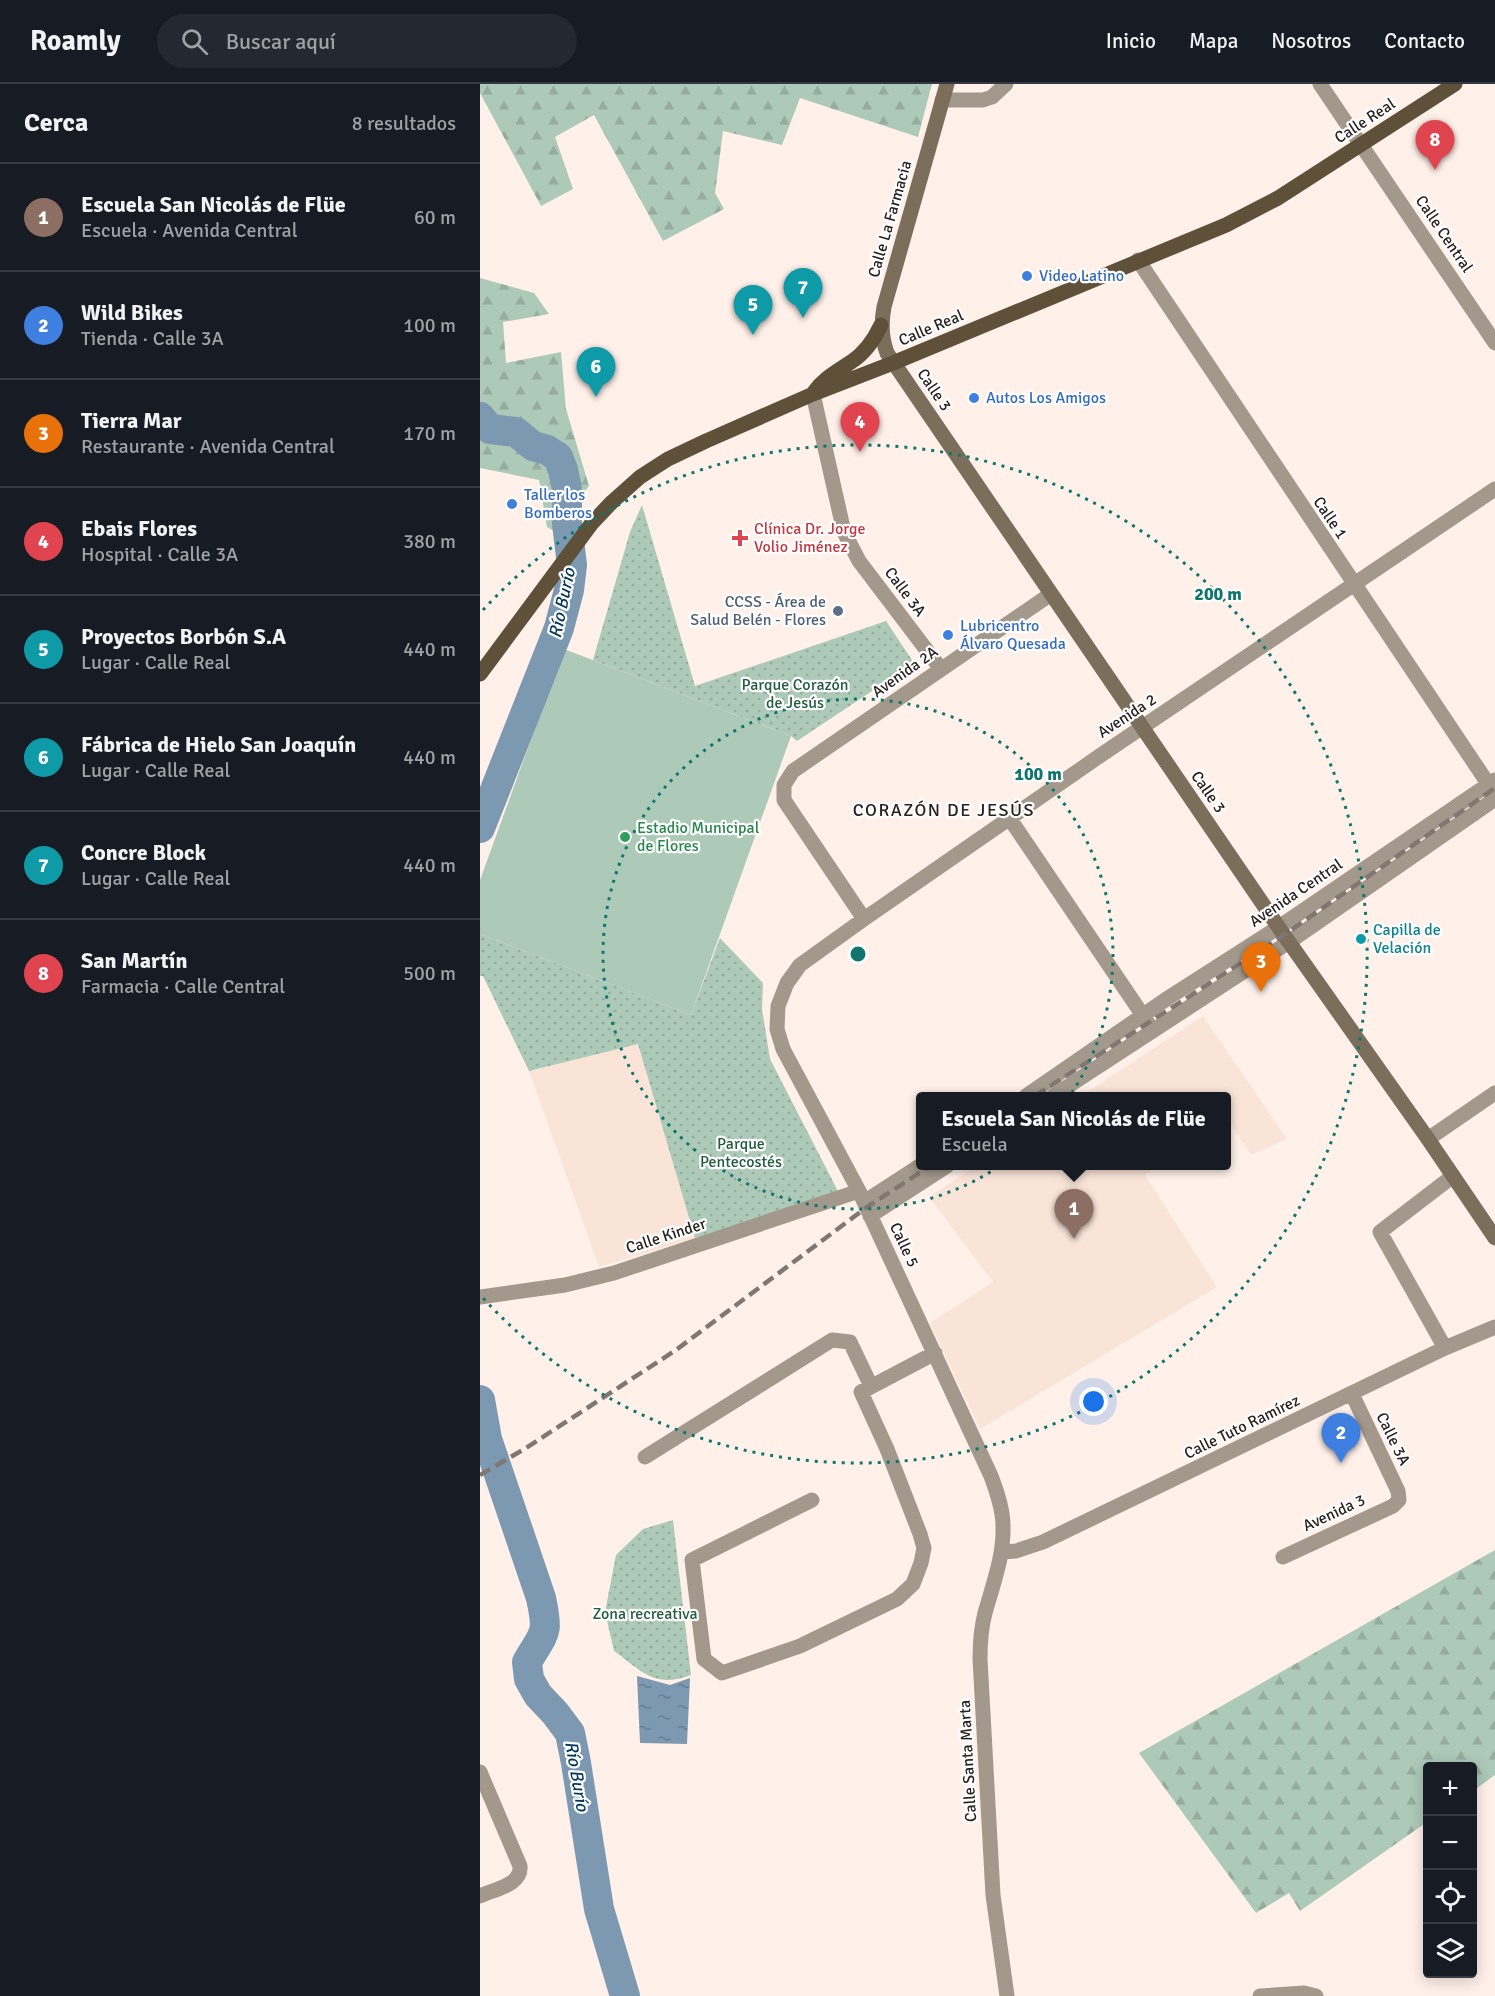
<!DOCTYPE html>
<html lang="es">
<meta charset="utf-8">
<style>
:root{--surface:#171b24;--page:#242831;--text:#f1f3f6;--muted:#9ea1a6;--line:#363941;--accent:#1a73e8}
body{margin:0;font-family:Signika,sans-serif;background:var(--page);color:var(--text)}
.controls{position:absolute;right:18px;bottom:18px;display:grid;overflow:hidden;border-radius:6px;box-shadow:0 3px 15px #0003}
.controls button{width:54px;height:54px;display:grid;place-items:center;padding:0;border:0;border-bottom:2px solid var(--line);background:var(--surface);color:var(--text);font:30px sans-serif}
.you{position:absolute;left:614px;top:1318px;width:21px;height:21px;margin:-15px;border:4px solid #fff;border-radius:50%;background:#1a73e8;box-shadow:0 0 0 9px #1a73e833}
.badge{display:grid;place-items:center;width:39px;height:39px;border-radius:50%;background:var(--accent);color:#fff;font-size:20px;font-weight:700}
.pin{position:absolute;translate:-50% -50px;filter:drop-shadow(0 2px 3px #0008)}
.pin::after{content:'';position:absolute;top:32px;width:21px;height:18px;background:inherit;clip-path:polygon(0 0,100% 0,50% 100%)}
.popup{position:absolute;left:436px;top:1008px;width:315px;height:78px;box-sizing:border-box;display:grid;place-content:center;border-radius:6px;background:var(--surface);filter:drop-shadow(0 2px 4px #0005);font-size:20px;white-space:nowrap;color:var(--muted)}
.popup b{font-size:22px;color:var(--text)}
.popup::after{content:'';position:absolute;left:50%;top:100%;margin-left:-12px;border:12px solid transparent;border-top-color:var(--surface)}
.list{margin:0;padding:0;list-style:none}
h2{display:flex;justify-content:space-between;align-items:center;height:78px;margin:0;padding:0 24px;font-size:26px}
h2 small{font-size:20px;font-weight:400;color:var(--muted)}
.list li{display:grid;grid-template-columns:39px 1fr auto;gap:18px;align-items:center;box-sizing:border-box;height:108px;padding:0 24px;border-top:2px solid var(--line)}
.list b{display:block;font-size:22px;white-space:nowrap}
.list p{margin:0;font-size:20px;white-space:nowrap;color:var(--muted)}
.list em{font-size:20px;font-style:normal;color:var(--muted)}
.icon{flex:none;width:33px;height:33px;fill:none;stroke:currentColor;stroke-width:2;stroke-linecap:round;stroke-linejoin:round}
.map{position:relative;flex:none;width:1015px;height:1912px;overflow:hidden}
header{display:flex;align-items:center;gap:36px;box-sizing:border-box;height:84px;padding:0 30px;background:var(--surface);border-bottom:2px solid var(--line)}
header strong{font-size:28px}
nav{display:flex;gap:33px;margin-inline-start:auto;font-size:21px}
.search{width:420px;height:54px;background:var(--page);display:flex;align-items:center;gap:15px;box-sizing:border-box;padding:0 21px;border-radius:33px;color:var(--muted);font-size:22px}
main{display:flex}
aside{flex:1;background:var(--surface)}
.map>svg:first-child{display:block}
.built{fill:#fae4d8}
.grass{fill:url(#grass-dots)}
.forest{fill:url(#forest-firs)}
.pitch{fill:#adc9b8}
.water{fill:url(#water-ripples)}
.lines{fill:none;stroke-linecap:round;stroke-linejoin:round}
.river{stroke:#7d99b2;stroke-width:30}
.minor{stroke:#a2998c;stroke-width:15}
.secondary{stroke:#7b6e5b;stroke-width:15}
.primary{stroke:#5f5039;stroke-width:15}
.rail{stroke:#807672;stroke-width:4.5;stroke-dasharray:12 6;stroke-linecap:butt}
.ring{fill:none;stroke:#0f766e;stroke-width:3;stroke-dasharray:3 6}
.shop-dot{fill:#3f7fe0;stroke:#fff;stroke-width:2}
.health-dot{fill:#e0444e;stroke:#fff;stroke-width:2}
.service-dot{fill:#5c6f8a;stroke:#fff;stroke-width:2}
.leisure-dot{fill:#2e9e5b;stroke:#fff;stroke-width:2}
.culture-dot{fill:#0f9aa8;stroke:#fff;stroke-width:2}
.labels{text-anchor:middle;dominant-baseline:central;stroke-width:4.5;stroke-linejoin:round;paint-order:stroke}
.street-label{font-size:16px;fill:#282220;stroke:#fff}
.shop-label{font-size:16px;fill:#366cbe;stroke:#fff;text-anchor:start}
.health-label{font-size:16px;fill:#be3a42;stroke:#fff;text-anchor:start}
.service-label{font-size:16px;fill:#4e5e75;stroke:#fff;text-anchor:end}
.park-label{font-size:16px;fill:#225d40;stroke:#fff}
.leisure-label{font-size:16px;fill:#27864d;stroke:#fff;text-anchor:start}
.culture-label{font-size:16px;fill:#0d838f;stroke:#fff;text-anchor:start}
.water-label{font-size:18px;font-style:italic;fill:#06385b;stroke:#fff}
.neighbourhood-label{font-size:18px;letter-spacing:1.5px;fill:#282220;stroke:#fff}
.centre{fill:#0f766e;stroke:#fff;stroke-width:3}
.ring-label{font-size:18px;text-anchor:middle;font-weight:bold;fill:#0f766e;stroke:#fff;stroke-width:4.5;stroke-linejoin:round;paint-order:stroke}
</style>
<header>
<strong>Roamly</strong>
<div class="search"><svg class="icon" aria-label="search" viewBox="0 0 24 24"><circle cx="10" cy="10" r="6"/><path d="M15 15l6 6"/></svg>Buscar aquí</div>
<nav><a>Inicio</a><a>Mapa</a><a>Nosotros</a><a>Contacto</a></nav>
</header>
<main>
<aside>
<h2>Cerca<small>8 resultados</small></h2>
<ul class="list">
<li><span class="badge" style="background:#8d6e63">1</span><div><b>Escuela San Nicolás de Flüe</b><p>Escuela · Avenida Central</p></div><em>60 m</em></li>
<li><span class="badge" style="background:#3f7fe0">2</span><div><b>Wild Bikes</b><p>Tienda · Calle 3A</p></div><em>100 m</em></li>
<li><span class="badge" style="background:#e8710a">3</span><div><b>Tierra Mar</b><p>Restaurante · Avenida Central</p></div><em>170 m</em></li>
<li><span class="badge" style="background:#e0444e">4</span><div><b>Ebais Flores</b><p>Hospital · Calle 3A</p></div><em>380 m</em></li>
<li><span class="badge" style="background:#0f9aa8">5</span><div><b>Proyectos Borbón S.A</b><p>Lugar · Calle Real</p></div><em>440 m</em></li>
<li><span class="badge" style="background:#0f9aa8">6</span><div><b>Fábrica de Hielo San Joaquín</b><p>Lugar · Calle Real</p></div><em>440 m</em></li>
<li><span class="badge" style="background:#0f9aa8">7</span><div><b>Concre Block</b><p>Lugar · Calle Real</p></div><em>440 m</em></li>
<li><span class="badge" style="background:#e0444e">8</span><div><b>San Martín</b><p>Farmacia · Calle Central</p></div><em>500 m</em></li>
</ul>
</aside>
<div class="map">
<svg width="1015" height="1912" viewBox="0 0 1015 1912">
<defs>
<pattern id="grass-dots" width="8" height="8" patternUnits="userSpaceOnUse" patternTransform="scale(1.5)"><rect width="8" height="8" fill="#adc9b8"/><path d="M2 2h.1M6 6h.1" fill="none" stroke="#95ac9e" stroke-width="1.8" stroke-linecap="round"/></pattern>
<pattern id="forest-firs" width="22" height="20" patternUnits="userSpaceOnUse" patternTransform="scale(1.5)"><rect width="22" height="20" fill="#adc9b8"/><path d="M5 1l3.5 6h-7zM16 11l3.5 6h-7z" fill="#95ac9e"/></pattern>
<pattern id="water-ripples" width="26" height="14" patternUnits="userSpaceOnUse" patternTransform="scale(1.5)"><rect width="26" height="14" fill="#7d99b2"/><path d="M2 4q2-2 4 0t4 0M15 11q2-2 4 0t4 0" fill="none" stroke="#667c90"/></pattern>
</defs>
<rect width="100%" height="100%" fill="#fff0e9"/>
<!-- built -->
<path class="built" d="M723,932L807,1055L771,1071L747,1035V1012H601Z
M158,960L215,1154L119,1183L49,987Z
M496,1082H677L665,1091L737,1203L500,1345L450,1239L513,1198L449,1113Z"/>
<!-- grass -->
<path class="grass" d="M162,421L215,602L406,537L434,579L317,657L311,652L113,576L150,448Z
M0,850L211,931L240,854L283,899L282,925L290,975L361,1113L215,1154L158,960L49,987L3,892H0Z
M193,1436L211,1591C174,1605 162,1587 134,1567L125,1528L136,1471L163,1445Z"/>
<!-- forest -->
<path class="forest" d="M0,0H452L438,53L320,14L302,61L243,47L235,109L244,125L183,157L114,31L75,53L93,105L61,122L0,9Z
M0,194L54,209L69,230L23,238L26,279L81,268L86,325L109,402L74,447L67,443L59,396L0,384Z
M1015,1466V1691L993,1707L992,1682H948L947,1738L820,1827L809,1809L776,1829L659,1669Z"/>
<!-- pitch -->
<path class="pitch" d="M84,565L311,652L211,931L0,850V796Z"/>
<!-- water -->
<path class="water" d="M157,1592L190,1601L210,1594L207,1660L160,1659Z"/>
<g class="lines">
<!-- river -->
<path class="river" d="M0,333L10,345L36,348L53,362L67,366L78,373L83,386L87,405V440L92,481L89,506L79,544L0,744
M0,1316L7,1355L61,1514C69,1551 65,1547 47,1578L49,1595L58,1611L75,1629L90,1649L96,1679L119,1825L145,1912"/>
<!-- minor -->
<path class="minor" d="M840,0L1015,259
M462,16H503L512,13L526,0
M658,176L1015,710
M333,310L364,448L379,477L461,585
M530,735L668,939
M384,835L304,716V701L313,687L571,510
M546,1012L688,914L799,843L1015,696
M573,1012L809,858L1015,715
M948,1055L1015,1009
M384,1118L441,1081
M390,1132L467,1082
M0,1213L85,1201L134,1189L379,1107
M965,1264L900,1148L973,1092
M165,1373L352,1256L370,1258L391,1302
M332,1416L212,1476L224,1575L242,1589L320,1562L417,1515L433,1500L441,1479L444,1464L440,1450L407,1365L381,1308L455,1269
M522,1468L536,1467L563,1458L965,1264L1015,1243
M803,1473L913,1422L919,1416L918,1407L872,1310
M0,1688L40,1782C42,1801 15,1805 0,1812
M527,1912L513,1811L500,1575C500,1559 501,1544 505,1529C513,1500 524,1472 523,1442C523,1425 517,1408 511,1392L379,1107L303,965L297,945L298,922L307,899L320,881L384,835L621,671L1015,405
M780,1912L824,1909L836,1912"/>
<!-- secondary -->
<path class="secondary" d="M467,0L404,223C401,239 401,253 407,269L804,851L948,1055L1015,1154"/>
<!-- primary -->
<path class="primary" d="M334,308C344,294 358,287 371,278C385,269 394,256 401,241
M0,590L112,439L132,418L160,393L188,375L226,357L333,310L413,279L746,141L798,114L975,0"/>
<!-- rail -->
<path class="rail" d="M555,1012L804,851L1015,704
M0,1391L46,1364L196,1266L387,1123L450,1082"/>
</g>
<!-- distance rings -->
<g class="ring">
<circle cx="378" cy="870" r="255"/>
<path d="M3 526A509 509 0 1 1 3 1214"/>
</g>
<!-- markers -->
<g class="shop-dot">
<circle cx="547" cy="192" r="6"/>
<circle cx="494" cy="314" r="6"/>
<circle cx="32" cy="420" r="6"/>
<circle cx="468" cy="551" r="6"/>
</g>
<path class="health-dot" d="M257 445h6v6h6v6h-6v6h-6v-6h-6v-6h6z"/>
<circle class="service-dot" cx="358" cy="527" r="6"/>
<circle class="leisure-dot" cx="145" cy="753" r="6"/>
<circle class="culture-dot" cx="881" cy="855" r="6"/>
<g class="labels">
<!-- street labels -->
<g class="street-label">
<text transform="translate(885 37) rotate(-33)">Calle Real</text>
<text transform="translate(410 135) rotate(-74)">Calle La Farmacia</text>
<text transform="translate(964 150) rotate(56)">Calle Central</text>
<text transform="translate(451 244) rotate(-23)">Calle Real</text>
<text transform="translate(454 306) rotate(56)">Calle 3</text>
<text transform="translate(850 434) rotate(56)">Calle 1</text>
<text transform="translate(425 508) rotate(53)">Calle 3A</text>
<text transform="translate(425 588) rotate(-35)">Avenida 2A</text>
<text transform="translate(647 632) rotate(-33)">Avenida 2</text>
<text transform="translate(728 708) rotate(55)">Calle 3</text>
<text transform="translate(816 809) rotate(-34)">Avenida Central</text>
<text transform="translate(186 1152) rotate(-18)">Calle Kinder</text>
<text transform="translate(424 1161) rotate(65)">Calle 5</text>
<text transform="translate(762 1343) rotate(-26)">Calle Tuto Ramírez</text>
<text transform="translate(913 1355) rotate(64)">Calle 3A</text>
<text transform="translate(854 1429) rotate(-25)">Avenida 3</text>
<text transform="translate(488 1677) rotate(-93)">Calle Santa Marta</text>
</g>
<!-- shop labels -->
<g class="shop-label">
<text x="559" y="192">Video Latino</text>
<text x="506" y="314">Autos Los Amigos</text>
<text x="44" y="411">Taller los<tspan x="44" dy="18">Bomberos</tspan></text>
<text x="480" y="542">Lubricentro<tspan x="480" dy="18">Álvaro Quesada</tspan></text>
</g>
<!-- health labels -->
<g class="health-label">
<text x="274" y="445">Clínica Dr. Jorge<tspan x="274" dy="18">Volio Jiménez</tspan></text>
</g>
<!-- service labels -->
<g class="service-label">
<text x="346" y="518">CCSS - Área de<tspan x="346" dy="18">Salud Belén - Flores</tspan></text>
</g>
<!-- park labels -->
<g class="park-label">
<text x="315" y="601">Parque Corazón<tspan x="315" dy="18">de Jesús</tspan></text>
<text x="261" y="1060">Parque<tspan x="261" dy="18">Pentecostés</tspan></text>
<text x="165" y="1530">Zona recreativa</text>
</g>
<!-- leisure labels -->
<g class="leisure-label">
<text x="157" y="744">Estadio Municipal<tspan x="157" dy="18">de Flores</tspan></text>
</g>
<!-- culture labels -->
<g class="culture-label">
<text x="893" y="846">Capilla de<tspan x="893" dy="18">Velación</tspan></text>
</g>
<!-- water labels -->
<g class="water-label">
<text transform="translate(82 519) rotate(-78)">Río Burío</text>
<text transform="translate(97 1692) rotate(80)">Río Burío</text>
</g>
<!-- neighbourhood labels -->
<g class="neighbourhood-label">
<text x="464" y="726">CORAZÓN DE JESÚS</text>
</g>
</g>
<circle cx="378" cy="870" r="9" class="centre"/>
<g class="ring-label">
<text x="738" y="516">200 m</text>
<text x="558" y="696">100 m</text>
</g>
</svg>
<div class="controls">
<button>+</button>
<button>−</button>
<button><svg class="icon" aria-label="locate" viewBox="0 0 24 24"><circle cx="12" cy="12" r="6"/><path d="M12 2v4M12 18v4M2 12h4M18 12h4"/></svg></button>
<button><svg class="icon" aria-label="layers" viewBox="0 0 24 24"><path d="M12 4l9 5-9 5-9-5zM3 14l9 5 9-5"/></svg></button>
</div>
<div class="you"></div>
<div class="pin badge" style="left:594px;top:1155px;background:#8d6e63">1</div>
<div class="popup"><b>Escuela San Nicolás de Flüe</b>Escuela</div>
<div class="pin badge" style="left:861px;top:1379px;background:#3f7fe0">2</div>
<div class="pin badge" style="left:781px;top:908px;background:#e8710a">3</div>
<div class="pin badge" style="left:380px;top:368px;background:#e0444e">4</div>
<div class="pin badge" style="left:273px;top:251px;background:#0f9aa8">5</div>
<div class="pin badge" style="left:116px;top:313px;background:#0f9aa8">6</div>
<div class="pin badge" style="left:323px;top:234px;background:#0f9aa8">7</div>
<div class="pin badge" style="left:955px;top:86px;background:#e0444e">8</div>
</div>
</main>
